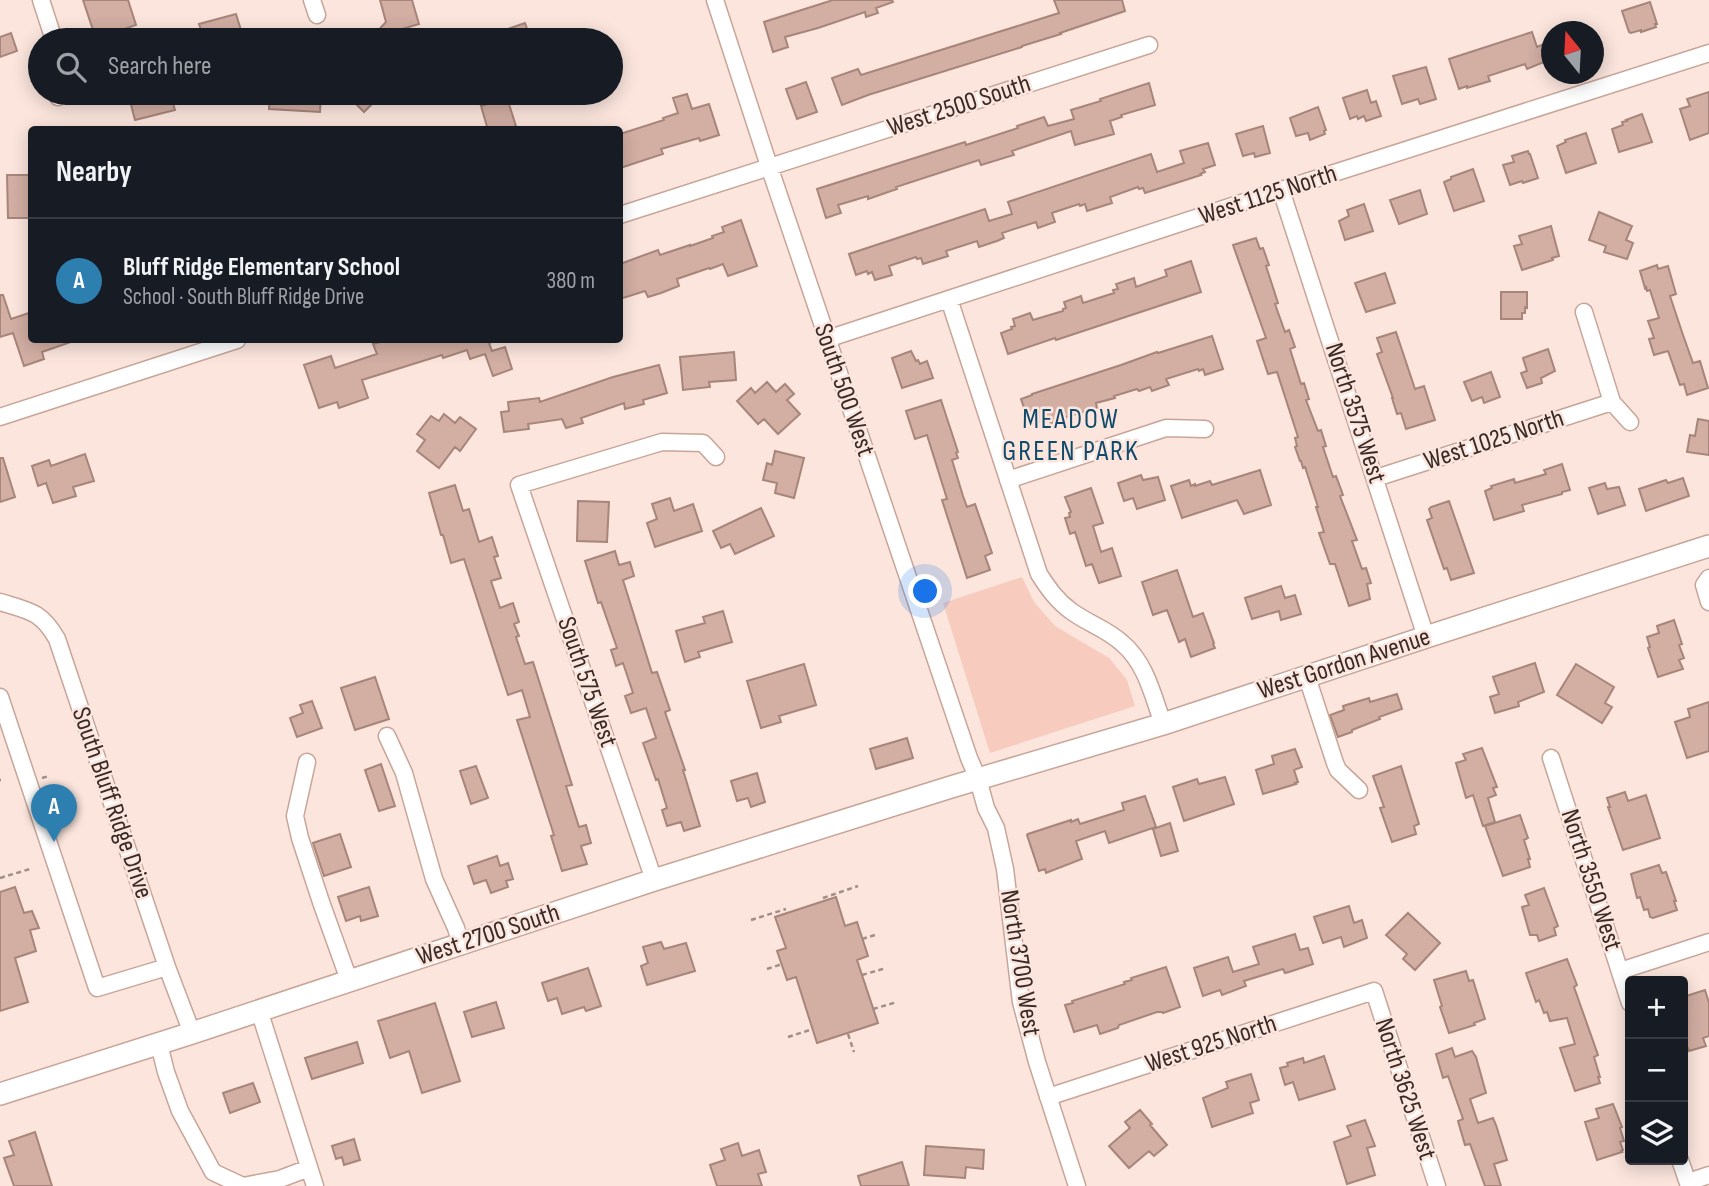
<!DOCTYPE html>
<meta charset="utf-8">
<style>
:root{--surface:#171b24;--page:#20242c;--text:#f1f3f6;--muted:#9ea1a6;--line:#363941;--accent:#2d7fb0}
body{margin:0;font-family:"Sofia Sans Condensed",sans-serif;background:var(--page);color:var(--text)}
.controls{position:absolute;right:21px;bottom:21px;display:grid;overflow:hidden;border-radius:7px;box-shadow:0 4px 18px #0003}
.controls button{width:63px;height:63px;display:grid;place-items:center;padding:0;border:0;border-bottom:2px solid var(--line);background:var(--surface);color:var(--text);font:35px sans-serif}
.compass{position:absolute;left:1541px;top:21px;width:63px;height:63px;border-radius:50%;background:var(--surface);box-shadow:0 4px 18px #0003;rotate:342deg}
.you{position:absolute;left:926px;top:592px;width:24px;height:24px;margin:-18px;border:5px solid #fff;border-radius:50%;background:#1a73e8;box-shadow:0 0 0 10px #1a73e833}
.badge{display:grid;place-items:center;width:46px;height:46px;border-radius:50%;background:var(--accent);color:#fff;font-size:23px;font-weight:700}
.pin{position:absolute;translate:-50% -58px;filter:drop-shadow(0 2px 4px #0008)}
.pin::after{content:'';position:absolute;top:37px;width:24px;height:21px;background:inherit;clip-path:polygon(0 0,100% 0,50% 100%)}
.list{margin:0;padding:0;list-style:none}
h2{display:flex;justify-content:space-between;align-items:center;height:91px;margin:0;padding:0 28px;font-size:30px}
h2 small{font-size:23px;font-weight:400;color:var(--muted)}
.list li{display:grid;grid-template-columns:46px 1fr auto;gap:21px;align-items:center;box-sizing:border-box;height:126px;padding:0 28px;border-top:2px solid var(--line)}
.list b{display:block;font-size:26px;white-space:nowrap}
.list p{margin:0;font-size:23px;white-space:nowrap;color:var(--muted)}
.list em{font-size:23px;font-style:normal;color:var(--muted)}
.icon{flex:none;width:38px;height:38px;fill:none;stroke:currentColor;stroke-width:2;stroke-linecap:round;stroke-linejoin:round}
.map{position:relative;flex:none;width:1709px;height:1186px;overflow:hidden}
.search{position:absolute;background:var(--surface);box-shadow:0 4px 18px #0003;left:28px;top:28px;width:595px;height:77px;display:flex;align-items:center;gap:18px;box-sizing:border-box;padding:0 24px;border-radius:38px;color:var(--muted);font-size:26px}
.panel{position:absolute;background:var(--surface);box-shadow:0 4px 18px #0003;left:28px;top:126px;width:595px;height:217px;border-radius:7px}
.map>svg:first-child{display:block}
.green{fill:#f7ccbe}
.building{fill:#d2aea3;stroke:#a7857a;stroke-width:2}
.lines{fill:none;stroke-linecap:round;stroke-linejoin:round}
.minor-casing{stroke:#c8a599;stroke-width:19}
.major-casing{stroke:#c8a599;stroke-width:24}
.path{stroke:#a08e88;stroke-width:2.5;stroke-dasharray:5 3.5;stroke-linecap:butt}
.minor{stroke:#fff;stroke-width:16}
.major{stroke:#fff;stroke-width:21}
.labels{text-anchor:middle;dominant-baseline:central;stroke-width:5;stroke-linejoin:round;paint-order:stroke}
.street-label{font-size:26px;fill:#382a26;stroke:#fbe5dd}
.neighbourhood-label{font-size:28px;letter-spacing:2px;fill:#0f4a6b;stroke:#fbe5dd}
</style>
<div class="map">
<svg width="1709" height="1186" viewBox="0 0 1709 1186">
<rect width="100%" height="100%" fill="#fbe5dd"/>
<!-- green -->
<path class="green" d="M1022,577L1034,602L1055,626L1109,658L1127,680L1135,706L990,753L943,603Z"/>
<!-- building -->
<path class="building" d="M83,0H128L136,25L96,39Z
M380,0H412L419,24L371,38L386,22Z
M833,0H892L893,2L876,8L878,13L866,17L865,12L818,28L785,37L788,47L773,52L764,22Z
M1054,0H1122L1125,11L1060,33L1061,34L1022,46V47L868,95L842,105L832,78L858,69L861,75L1059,13Z
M1650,2L1657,24H1655L1656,27L1641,32V30L1631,33L1629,32L1622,11Z
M236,14L244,40H209L207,35L203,36L199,24Z
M525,23L531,40H482V38Z
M1532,32L1537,47L1544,44L1549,60L1527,69L1525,64L1488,76L1490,81L1467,88V86L1459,89L1449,59Z
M11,33L17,51L0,57V37Z
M1426,67L1436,99L1420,104L1418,99L1402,104L1393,76Z
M806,82L817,112L797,119L786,89Z
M1149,83L1155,105L1121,115L1122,117L1110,121L1114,134L1075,145L1071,131L1012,151L1014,155L981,165L979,160L896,187L897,189L868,199V196L838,205L841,213L826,218L817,189L965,142L966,145L1018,128L1017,126L1044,117L1048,126L1074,119L1071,110L1101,101L1100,99Z
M1367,90L1371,103L1376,101L1381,116L1366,121L1364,116L1358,119L1357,116L1350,119L1343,98Z
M1709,92V133L1690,140L1680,109L1690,106L1687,99Z
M128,93H170L175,110L135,120Z
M270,93H321L320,112L269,109Z
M345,93H383L364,112Z
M687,94L692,109L709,104L719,135L700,141L699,138L661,149L663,154L620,168V134L664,120L663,118L678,113L673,98Z
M507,98L516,126L503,130H488L481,106Z
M1318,107L1326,130L1324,131L1325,134L1310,140L1308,133L1296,136L1290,118Z
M1642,114L1652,142L1619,152L1612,129L1623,125L1622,122L1627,121L1626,120Z
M1263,126L1270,153L1255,157L1254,153L1243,156L1236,134Z
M1586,133L1596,163L1566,173L1557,146L1566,142L1565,140Z
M1208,143L1215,165L1203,169L1205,172L1200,174L1201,175L1145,193L1143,188L1139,189L1138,187L1110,197L1112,203L1087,211L1085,204L1080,206L1079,204L1052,213L1055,222L1038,228L1036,222L1002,233L1004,238L997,241L979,247L977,241L946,251L948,256L923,264L921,258L917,259L916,257L889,266L892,275L875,280L872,272L868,274L867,271L856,275L849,254L985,209L989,221L1012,214L1008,202L1151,154L1157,172L1184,163L1180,151Z
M1528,151L1529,154H1530L1538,178L1523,183L1522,181L1510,185L1503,165L1514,162L1512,156Z
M1473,169L1484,201L1454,211L1444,182L1451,179V177Z
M7,175H32V218H8Z
M1420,190L1427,214L1399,224L1390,200Z
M1364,204L1373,231L1345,240L1339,221L1349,216L1347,210Z
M1599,212L1632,226L1626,240L1633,243L1627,259L1604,252L1606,246L1589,240Z
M741,220L757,266L728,276L723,264L710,269L709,268L677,279L679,286L661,293L648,297L645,291L620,299V264L658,250L660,255L690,245V246L713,238L712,236L724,232L722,227Z
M1551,226L1559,256L1552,258L1553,260L1522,270L1514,246L1522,244L1519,236Z
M1256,238L1260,249L1263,248L1269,265L1266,266L1278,303L1275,304L1285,332L1289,330L1295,347L1290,349L1301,384L1304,383L1309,399L1306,400L1318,431L1321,430L1326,446L1323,447L1333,477L1336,476L1343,495L1340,496L1357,540L1352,541L1362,569L1366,568L1371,583L1367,584L1370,599L1349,606L1335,564H1330L1319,533L1324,532L1316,507H1318L1305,467L1303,468L1301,461H1300L1295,447L1297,446L1295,438L1298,437L1277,372L1268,374L1257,341L1266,338L1233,245Z
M1191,261L1201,292L1056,340L1055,338L1008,354L1001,333L1012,329L1011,327L1015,326L1013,319L1030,313L1033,320L1063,311V309L1066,308L1064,302L1081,296L1083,303L1114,293L1113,290L1118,289L1116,284L1134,278L1136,287L1167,276L1165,270Z
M1657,265L1658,269L1668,266L1676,294L1670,296L1683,335L1693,363L1700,361L1708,388L1687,395L1684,384L1680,385L1668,351L1654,355L1649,339L1654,338L1648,321L1659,318L1650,290L1647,291L1646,287L1645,288L1640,271Z
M1385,273L1395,303L1366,312L1355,283Z
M1501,292H1527V308L1525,307V313H1522V319H1501Z
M0,295H3L11,319L32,312V340H70L71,342L42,352L44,359L24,366L13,333L0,337Z
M1396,332L1415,389L1424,386L1435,420L1406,429L1401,413L1397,414L1392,398H1393L1377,354L1382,352L1377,338Z
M1212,336L1223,369L1205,375L1203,369L1199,371L1198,369L1166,379L1169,385L1152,391L1150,387L1139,391L1137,389L1114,396L1115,398L1096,403L1097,408L1066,417V419L1051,424L1049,419L1033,424L1032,421L1029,422L1021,399L1032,395V394L1121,365L1157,352L1158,353Z
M388,340H491L492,342L489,343L492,351L505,347L512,369L493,376L485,354L470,359L467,350L443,358L442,355L362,380L368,398L339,408L337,402L319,408L304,365L331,356L335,368L377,354L373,344Z
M1548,349L1555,371L1541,378L1542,383L1527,388L1521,373L1527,371L1523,358Z
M911,351L916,361L918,360L920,364L927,361L933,378L902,388L892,358Z
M734,352L736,380L709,382L710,387L683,390L680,357Z
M659,365L667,393L643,400L644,404L625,409L624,403L581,418L583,423L566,428L562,419L528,424L529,429L504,432L501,412L509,411L508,402L539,398L540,402L613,377Z
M1491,372L1500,397L1484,403L1482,397L1472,401L1471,399L1464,382Z
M767,382L776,392L785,384L794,394L787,400L800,414L778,434L764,419L758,424L737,401L751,388L755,393Z
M941,400L958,452L956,453L958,458L952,460L963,496L967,507L975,504L992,553L985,556L990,570L967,578L942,500L947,499L927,435L915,439L906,411Z
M444,414L455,423L460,417L476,429L460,451L455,447L439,468L417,451L425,440L417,434L431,416L439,421Z
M1698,419L1709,421V455L1687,452L1690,435L1695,436Z
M775,451L804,458L794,498L775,493L777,483L763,480L767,463L772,465Z
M85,454L94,481L73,487L76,496L53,503L46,483L38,486L32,466L49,460L51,466Z
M0,458H3L15,497L0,502Z
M1562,464L1570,490L1562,492V494L1522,505L1524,511L1494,520L1485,491L1492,488L1491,486L1514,479L1515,483L1546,474L1544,470Z
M1260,470L1271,505L1244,514L1237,500L1182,518L1171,486L1189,480L1191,486L1195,484V486L1210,481L1212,485Z
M1141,475L1143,480L1158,477L1165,500L1137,509L1133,498L1124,501L1118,483Z
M1683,478L1689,496L1646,511L1639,489L1666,480L1668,483Z
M1605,483L1607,489L1619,487L1625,505L1598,514L1589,488Z
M455,485L463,511L469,509L479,542L492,537L498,556L494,557L501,578L491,581L500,608L513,603L519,622L514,624L519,636L516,637L525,664L533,662L572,785L566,786L579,827L586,825L591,843L581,846L587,864L562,871L551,836L554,835L517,720L530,717L522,690L508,695L464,559L451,563L443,535H441L429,493Z
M1091,488L1103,523L1093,526L1101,552L1112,548L1121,576L1099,583L1092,564L1086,566L1075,532L1070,534L1065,518L1070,517L1069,513L1071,512L1065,497Z
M670,498L674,511L693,504L702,531L655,547L647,523L657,519L652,504Z
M578,501L609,502L607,542L577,541Z
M1449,501L1474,573L1451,580L1447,568L1444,569L1427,520L1432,518L1429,509L1431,507Z
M761,508L774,536L735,554L730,544L721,548L713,531Z
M615,551L619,565L630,562L634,576L623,580L652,673L657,672L670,710L665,712L685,770H683L700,826L684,831L681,822L667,826L662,810L667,808L658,779L656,780L643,743L656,738L646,708L631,713L625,696L633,693L623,663L616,666L611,650L617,648L601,602L598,603L585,561Z
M1177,570L1193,617L1203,613L1214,643L1213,644L1215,648L1191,657L1185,639L1179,642L1167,610L1153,615L1142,582Z
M1281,586L1285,598L1295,595L1301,614L1281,620L1279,611L1252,619L1245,598Z
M723,611L732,642L698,652L700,657L685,662L676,631L705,623L703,617Z
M1674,620L1682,644L1679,645L1684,658L1679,660L1683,669L1658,677L1648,648L1650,647L1647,637L1659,633L1657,626Z
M1535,663L1544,692L1518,702L1519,706L1495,713L1490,697L1499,694L1493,677Z
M804,664L816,705L779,716L781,722L761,728L747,681Z
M1576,664L1614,687L1605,703L1612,707L1602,723L1557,695Z
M375,677L389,719L355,730L341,688Z
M1397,694L1402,709L1379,717L1380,719L1352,730V732L1338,737L1330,715L1344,710L1343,706L1369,698L1370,702Z
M312,701L322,728L297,737L290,718L303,713L300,705Z
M1709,702V751L1687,758L1675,722L1690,717L1688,709Z
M907,738L913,758L876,769L870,749Z
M1482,748L1497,787L1493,788L1496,795L1488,798L1495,822L1483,826L1473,795L1466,798L1456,763L1466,760L1463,754Z
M1295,749L1302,767L1294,770L1298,782L1295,783L1296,784L1263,794L1256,770L1274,764L1272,756Z
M381,764L395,806L379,811L365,770Z
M476,766L488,798L471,804L460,771Z
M1401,766L1419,824L1414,826L1416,834L1392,842L1380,808L1384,807L1373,776Z
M757,773L765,802L751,807L748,798L737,801L731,781Z
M1225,777L1234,804L1184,821L1173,787L1197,779L1199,784Z
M1625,792L1628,801L1646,795L1660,838L1623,850L1608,807H1610L1607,798Z
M1145,796L1156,827L1109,843L1105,831L1076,841L1082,859L1046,873L1045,869L1039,871L1027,835L1028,834L1071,820V822L1078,819L1080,824L1124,810L1122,803Z
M1520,815L1528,838L1524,840L1530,859H1528L1530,867L1503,876L1485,826Z
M1170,823L1178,851L1161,856L1153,829Z
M340,834L351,867L324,876L313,843Z
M497,856L500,866L508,863L513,879L506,881L508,887L491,893L486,880L474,884L468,866Z
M1659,865L1662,873L1666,872L1676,901H1674L1677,910L1653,918L1650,917L1648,909L1644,910L1640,897L1637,898L1631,874Z
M15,887L24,913L32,911L39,928L30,930L36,951L15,958L28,1002L0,1011V892Z
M369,887L378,916L361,921L360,916L346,921L338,897Z
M1544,888L1558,926L1554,928L1556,935L1539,941L1537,935H1530L1522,907L1529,905L1525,895Z
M836,897L845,926L857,922L868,956L857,960L878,1023L817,1043L796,977L787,980L777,951L786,948L775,917Z
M1349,906L1354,923L1362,920L1367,938L1344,947L1341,937L1323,943L1314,917Z
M1408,913L1440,943L1415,970L1403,959L1407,954L1386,935Z
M1295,934L1300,950L1308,948L1313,964L1289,972L1285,973L1283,969L1244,981L1246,986L1222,995L1220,990L1203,996L1194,968L1228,957L1233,972L1259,964L1253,947Z
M661,942L664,949L686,943L695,971L647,985L641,966L648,963L643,947Z
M1567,959L1577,985L1574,987L1598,1055L1594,1057L1600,1077H1598L1600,1083L1575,1091L1560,1048L1575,1044L1567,1018L1550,1021L1547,1012L1544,1013L1539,1000L1536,1002L1526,973Z
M1166,967L1180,1007L1163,1013L1162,1012H1157L1119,1025L1118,1028L1100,1034L1097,1025L1074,1032L1065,1005L1073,1003L1072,1001L1125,984L1124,982L1132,980L1131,978Z
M588,968L601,1006L586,1011L584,1007L562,1014L557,998L548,1001L542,983Z
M1466,971L1469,981L1473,980L1485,1019L1474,1023L1475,1025L1449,1033L1440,1007L1442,1006L1434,980Z
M1705,990L1709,1003V1036L1703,1038L1706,1046L1689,1051L1683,1037V1024L1687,1022L1683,1011V997Z
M496,1002L504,1028L472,1037L464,1012Z
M435,1003L460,1081L422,1093L409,1051L390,1058L378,1021Z
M357,1042L363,1063L312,1079L305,1058Z
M1452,1048L1455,1057L1472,1051L1476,1057L1486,1093L1470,1099L1478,1123L1493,1118L1496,1125L1507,1160L1494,1164L1501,1186H1485L1470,1144L1465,1145L1458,1121L1463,1119L1448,1076L1443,1078L1436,1054Z
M1324,1056L1335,1089L1299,1100L1293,1082L1285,1085L1280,1068L1288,1066L1287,1063L1303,1058L1304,1063Z
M1251,1074L1259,1100L1250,1103L1253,1113L1212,1127L1203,1098L1228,1088L1226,1082Z
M253,1083L260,1102L230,1113L223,1093Z
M1613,1104L1622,1127L1620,1128L1624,1141L1620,1142L1623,1150L1621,1151L1622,1152L1597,1160L1585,1122L1599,1118L1596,1109Z
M1140,1110L1152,1124L1150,1125L1167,1145L1154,1156L1149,1151L1129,1168L1109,1146L1130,1128L1125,1122Z
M1365,1120L1375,1146L1367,1148L1375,1175L1347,1184L1334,1142L1351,1136L1347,1126Z
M35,1132L52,1186H14L4,1158L14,1155L9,1141Z
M354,1139L360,1160L344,1165L342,1157L336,1159L332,1146Z
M738,1143L742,1156L759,1150L766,1172L758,1174L762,1186H717L710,1165L725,1160L721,1149Z
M926,1146L984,1150L983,1169L966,1167L965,1178L924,1175Z
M902,1162L909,1186H861L858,1176Z"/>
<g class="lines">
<!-- minor casing -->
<g class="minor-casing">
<path id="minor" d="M41,0L54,40
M312,0L317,15
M715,0L769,166L969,758L978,779L986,808L996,828L1005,869L1021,1002L1037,1062L1077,1186
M58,97L59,93
M1281,190L1426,637
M620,215L1149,45
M949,299L1039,574C1048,588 1057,601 1071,611C1087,623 1107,629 1122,643C1146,663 1153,696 1163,724
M1584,312L1612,402L1630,422
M827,339L1281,190L1709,53
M0,417L237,340
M1376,478L1612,402
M1008,480L1166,428L1205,429
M1709,578L1704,585L1709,602
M0,602C29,611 41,611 57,639L167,967L192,1033
M1307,677L1335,763L1338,770L1359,790
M0,697L97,988L167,967
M387,736L404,773L434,879L456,928L461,944
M1551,758L1630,1003
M307,762L295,816L300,838L321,902L349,980
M654,880L519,485L662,442L703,443L716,457
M1620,971L1709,942
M259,1010L315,1186
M159,1044L166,1072L180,1111L213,1172L243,1186L280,1179L309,1168
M1048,1097L1374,991L1437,1186
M1680,1160L1689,1186
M1688,1182L1709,1175"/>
</g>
<!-- major casing -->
<g class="major-casing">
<path id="major" d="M0,1094L192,1033L654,880L951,787L1163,724L1426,637L1709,546"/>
</g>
<!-- path -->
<path class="path" d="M42,778L49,776
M0,780H1
M0,878L30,869
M823,898L858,886
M751,920L786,909
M862,939L875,935
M767,969L782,964
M862,975L886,968
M873,1009L897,1002
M848,1034L854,1052
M788,1037L813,1029"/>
<!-- minor -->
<use href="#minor" class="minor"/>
<!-- major -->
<use href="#major" class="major"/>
</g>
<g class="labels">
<!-- street labels -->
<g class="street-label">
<text transform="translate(959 106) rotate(-18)">West 2500 South</text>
<text transform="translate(1268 195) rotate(-18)">West 1125 North</text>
<text transform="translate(844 390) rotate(71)">South 500 West</text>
<text transform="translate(1355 413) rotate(72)">North 3575 West</text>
<text transform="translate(1494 440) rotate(-18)">West 1025 North</text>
<text transform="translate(1344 664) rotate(-18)">West Gordon Avenue</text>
<text transform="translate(587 682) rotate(71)">South 575 West</text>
<text transform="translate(112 803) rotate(71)">South Bluff Ridge Drive</text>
<text transform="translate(1591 880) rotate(72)">North 3550 West</text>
<text transform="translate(488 935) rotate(-18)">West 2700 South</text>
<text transform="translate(1020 963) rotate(81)">North 3700 West</text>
<text transform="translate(1211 1044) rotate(-18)">West 925 North</text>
<text transform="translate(1405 1089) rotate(72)">North 3625 West</text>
</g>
<!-- neighbourhood labels -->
<g class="neighbourhood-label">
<text x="1071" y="419">MEADOW<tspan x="1071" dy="32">GREEN PARK</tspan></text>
</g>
</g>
</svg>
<div class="controls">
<button>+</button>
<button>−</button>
<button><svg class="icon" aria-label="layers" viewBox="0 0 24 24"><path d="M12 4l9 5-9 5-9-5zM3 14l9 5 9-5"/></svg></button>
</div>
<svg class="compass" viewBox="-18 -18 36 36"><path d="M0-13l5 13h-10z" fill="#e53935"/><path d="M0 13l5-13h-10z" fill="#9ea1a6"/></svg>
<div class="you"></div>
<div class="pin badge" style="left:54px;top:842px">A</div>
<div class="search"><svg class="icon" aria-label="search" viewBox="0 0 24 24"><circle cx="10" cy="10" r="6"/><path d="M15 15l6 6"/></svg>Search here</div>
<section class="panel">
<h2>Nearby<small></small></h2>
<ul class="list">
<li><span class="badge">A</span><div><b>Bluff Ridge Elementary School</b><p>School · South Bluff Ridge Drive</p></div><em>380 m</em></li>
</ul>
</section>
</div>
